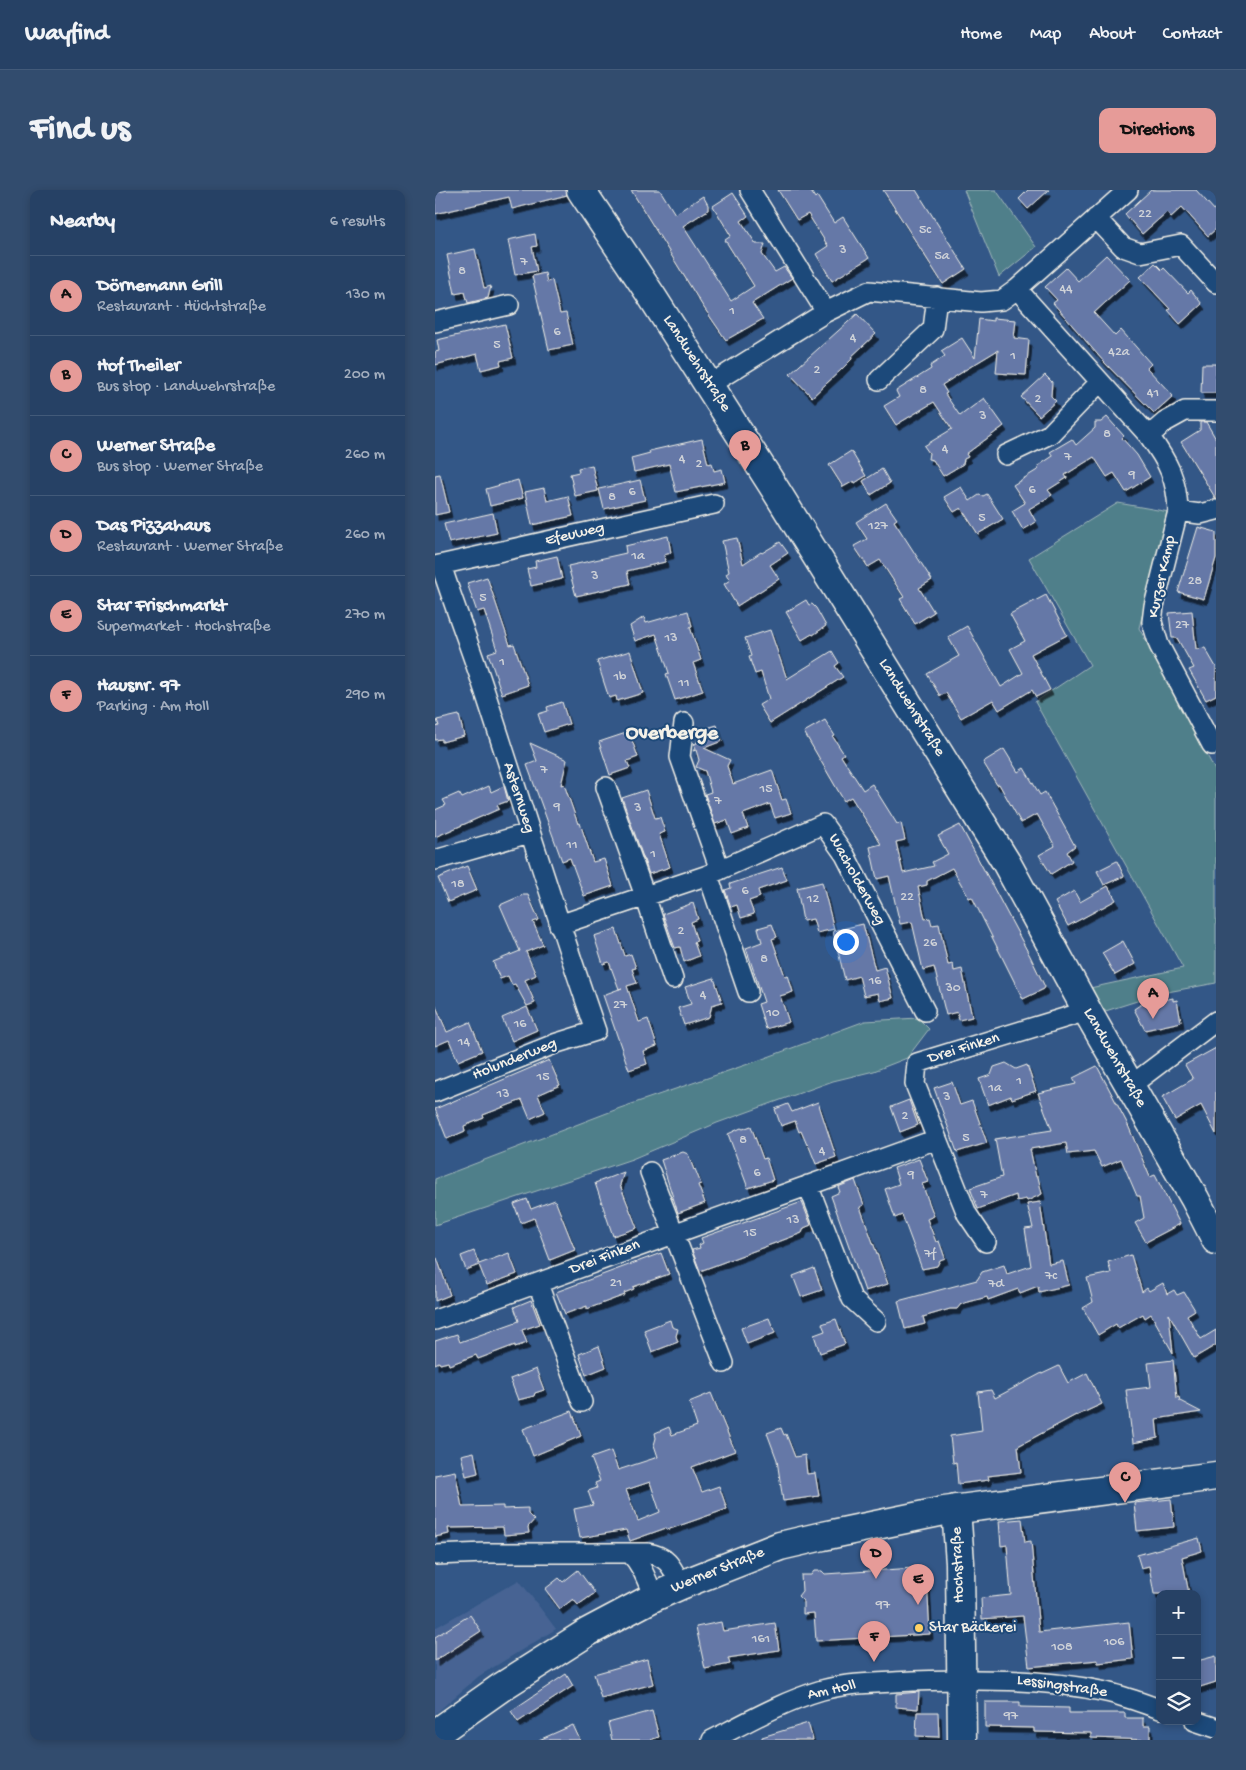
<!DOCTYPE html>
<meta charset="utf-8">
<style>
:root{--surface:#264165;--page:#324c6e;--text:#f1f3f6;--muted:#a4afbf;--line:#425a79;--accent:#e69b98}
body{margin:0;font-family:"Gochi Hand",sans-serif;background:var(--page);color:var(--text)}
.controls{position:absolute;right:15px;bottom:15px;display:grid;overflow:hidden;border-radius:10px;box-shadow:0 2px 8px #0003}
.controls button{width:45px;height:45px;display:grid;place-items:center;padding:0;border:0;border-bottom:1px solid var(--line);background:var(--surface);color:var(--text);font:25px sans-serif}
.you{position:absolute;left:410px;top:751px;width:18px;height:18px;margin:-12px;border:4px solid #fff;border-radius:50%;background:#1a73e8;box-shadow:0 0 0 8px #1a73e833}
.badge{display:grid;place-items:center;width:32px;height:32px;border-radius:50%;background:var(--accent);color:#111;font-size:16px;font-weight:700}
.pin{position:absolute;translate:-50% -41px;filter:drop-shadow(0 1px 2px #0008)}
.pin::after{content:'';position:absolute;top:26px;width:18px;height:15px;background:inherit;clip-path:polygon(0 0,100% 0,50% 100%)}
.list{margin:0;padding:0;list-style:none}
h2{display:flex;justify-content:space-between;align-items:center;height:65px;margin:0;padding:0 20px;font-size:21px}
h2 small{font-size:16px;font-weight:400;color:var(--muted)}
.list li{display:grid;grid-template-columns:32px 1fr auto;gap:15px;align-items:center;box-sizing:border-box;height:80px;padding:0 20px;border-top:1px solid var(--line)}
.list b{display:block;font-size:19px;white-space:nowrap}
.list p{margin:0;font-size:16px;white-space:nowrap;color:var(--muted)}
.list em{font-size:16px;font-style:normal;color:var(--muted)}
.icon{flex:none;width:28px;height:28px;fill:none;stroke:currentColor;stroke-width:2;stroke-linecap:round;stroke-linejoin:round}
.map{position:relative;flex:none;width:781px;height:1550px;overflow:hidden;border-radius:10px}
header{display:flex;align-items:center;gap:30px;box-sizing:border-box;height:70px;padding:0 25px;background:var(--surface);border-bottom:1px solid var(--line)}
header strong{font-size:24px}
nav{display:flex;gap:28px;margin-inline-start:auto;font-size:18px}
.intro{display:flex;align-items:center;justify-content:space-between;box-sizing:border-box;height:120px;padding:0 30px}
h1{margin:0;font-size:35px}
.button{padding:12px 22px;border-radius:10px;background:var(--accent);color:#111;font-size:18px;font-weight:700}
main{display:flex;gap:30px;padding:0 30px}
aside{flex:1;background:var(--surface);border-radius:10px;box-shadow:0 2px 8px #0003}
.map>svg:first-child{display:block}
.built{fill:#466493}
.green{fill:#4f7f8a;stroke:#a2b8b9}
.building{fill:#6578a7;stroke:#f4f1e8;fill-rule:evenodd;filter:url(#shadow)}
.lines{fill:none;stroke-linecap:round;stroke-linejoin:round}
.street-casing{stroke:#f4f1e8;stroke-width:22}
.secondary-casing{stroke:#f4f1e8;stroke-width:31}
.primary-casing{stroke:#f4f1e8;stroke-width:31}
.street{stroke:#1f4a7a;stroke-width:19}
.secondary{stroke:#1f4a7a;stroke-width:28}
.primary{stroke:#1f4a7a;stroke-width:28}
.poi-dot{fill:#ffd166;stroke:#1f4a7a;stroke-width:2}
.labels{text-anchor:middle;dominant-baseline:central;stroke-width:4;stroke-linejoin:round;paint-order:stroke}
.number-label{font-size:14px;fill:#d0d3d8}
.street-label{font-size:16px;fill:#f4f1e8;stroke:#1f4a7a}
.poi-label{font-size:16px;fill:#f4f1e8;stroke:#1f4a7a;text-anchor:start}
.district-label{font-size:21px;font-weight:bold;fill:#f4f1e8;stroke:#1f4a7a}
</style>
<header>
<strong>Wayfind</strong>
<nav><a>Home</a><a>Map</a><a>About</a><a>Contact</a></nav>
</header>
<div class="intro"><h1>Find us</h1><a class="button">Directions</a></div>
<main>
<aside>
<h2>Nearby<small>6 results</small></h2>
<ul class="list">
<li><span class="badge">A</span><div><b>Dörnemann Grill</b><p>Restaurant · Hüchtstraße</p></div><em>130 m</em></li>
<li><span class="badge">B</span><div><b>Hof Theiler</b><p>Bus stop · Landwehrstraße</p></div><em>200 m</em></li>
<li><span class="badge">C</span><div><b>Werner Straße</b><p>Bus stop · Werner Straße</p></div><em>260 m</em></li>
<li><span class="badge">D</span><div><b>Das Pizzahaus</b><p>Restaurant · Werner Straße</p></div><em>260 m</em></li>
<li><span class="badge">E</span><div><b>Star Frischmarkt</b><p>Supermarket · Hochstraße</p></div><em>270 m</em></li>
<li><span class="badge">F</span><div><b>Hausnr. 97</b><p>Parking · Am Holl</p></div><em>290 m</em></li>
</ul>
</aside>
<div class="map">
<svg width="781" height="1550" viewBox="0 0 781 1550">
<defs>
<filter id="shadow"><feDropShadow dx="3" dy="5.5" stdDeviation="0" flood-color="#0009"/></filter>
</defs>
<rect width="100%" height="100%" fill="#335787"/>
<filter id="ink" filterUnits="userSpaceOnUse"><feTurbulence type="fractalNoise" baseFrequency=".02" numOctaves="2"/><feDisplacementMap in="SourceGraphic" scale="10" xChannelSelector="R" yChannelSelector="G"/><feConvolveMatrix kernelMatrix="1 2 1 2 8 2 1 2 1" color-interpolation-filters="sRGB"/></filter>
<g filter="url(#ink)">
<!-- built -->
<path class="built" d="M84,1390L121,1439L44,1486L0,1524V1438Z"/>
<!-- green -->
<path class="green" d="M529,0H561L601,57L564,87Z
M683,313L734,322L704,438L781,582V793L727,803L655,826L641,801L748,778L600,512L655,475L594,368Z
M483,828L494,839L472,868L439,881L398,891L282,933L197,969L0,1035V989L185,918L322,871L430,831Z"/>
<!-- building -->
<path class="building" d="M13,0H131L132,5L77,19L74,7L0,24V3Z
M196,0H225L240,24L268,6L273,15V20L248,36L296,111L319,96L290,50L296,46L278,16L298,3L313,26L306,31L321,54H330L327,64L340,82L349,77L357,88L317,113L328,129L291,150L267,115Z
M343,0H375L380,8L382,6L399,33L408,27L434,68L397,91L381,64L393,56L373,24L362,30Z
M448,0H481L531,79L508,94Z
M593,0H614L593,19L584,9Z
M716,0H761L781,22V39L773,46L747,17L736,27L732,22L707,44L690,24Z
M100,44L102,56L97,57L102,81L80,85L73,50Z
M40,59L49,98L56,96L53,108L33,113L30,102L20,104L12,65Z
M671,65L695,90L659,123L680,146L686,140L716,174L712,178L738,206L719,223L669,172L618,113L622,110L610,97L631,78L643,91Z
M720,73L727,80L729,78L753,103L756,100L767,114L745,134L733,120L735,119L705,87Z
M110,83L112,92L117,90L125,124L131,123L138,155L114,160L97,86Z
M422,124L441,144L416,167L417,169L406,180L377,207L355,184Z
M558,128L581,130L579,148L594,150L591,185L561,183L563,160L530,180H528L529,181L507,195L512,203L510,204L525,226L549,208L569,236L531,264L533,267L529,269L528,274L508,286L498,270L493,269L494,263L489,256L517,239L499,212L461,235L449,216L464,207L461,201L496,179L495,176L510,166L506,161L527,148L540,168L544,129L558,131Z
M70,134L78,168L65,171L66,175L46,180L42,164L0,175V162L4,161L2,150Z
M767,174H781V203H766Z
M610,185L617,192L616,206L621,211L604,226L586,207Z
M672,227L689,246L687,248L702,265L715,287L691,302L679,283L672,287L659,267L630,285L632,288L613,300L617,305L594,319L601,332L588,340L577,321L590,313L578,295L604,279L603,276L618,266L615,262L637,249L641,255L660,238V232H666Z
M765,232H771L781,249V309L746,252L765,240Z
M267,249L273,274L277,273L279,281L287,279L290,292L241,302L234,274L199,282L196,268L215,263L214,261Z
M416,261L431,286L420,293L419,291L408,297L394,275Z
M157,275L163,301L140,306L135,284L144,282L143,278Z
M447,279L455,293L436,305L428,291Z
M5,284L14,322L0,325V285Z
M83,290L88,308L55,316L51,299Z
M205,290L210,310L169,319L164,299Z
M526,297L535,311L544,305L548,306L552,304L568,329L543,344L526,318L519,322L509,307Z
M109,298L112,311L133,306L138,326L97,335L90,302Z
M451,313L462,329L459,331L497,390L484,398L499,422L480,434L465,409L469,407L445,370L433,377L419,356L432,349L421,332Z
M58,323L62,343L14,353L9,334Z
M763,337L781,342V368L769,409L743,402Z
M233,346L236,363L229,365L230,372L192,381L195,394L141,406L133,376L191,363L190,356Z
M302,348L308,374L326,362L327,363L345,352L353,363L335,375L344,389L302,416L289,394L295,390L291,384L294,382L287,351Z
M122,366L127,389L96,396L92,379L101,377L100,371Z
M52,387L75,455L79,454L93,495L67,504L53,463L62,460L49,420L42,422L32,393Z
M611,405L632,445L596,464L615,500L601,507L597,500L564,520L558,510L526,528L511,503L505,506L492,484L524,466L513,447L532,436L566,497L588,483L575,459L590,451L575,424Z
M371,410L374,415L377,414L381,418L391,436L378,445L377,444L367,450L351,422Z
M253,421L257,436L255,437L266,470L258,473L268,501L240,510L231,484L234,483L221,444L200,451L195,436L209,427L211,433Z
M757,421L761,459L770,458L781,477V505L771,510L754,480L759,478L742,448H737L734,423Z
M335,440L352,489L397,461L404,473L400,476L408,487L335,533L324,515L334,509L326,482L320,484L314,467L316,466L310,448Z
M195,461L208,503L182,511L181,506L174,508L162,471Z
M127,512L134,534L109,542L103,524L113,521L112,517Z
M24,525L29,546L7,552V549L0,550V537L4,536L2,530Z
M390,530L400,546L398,547L409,564L406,566L428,600L437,594L462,634L466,633L470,650L461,652L468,683L499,676L497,672L513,664L503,646L525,635L595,766L610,797L609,799L588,809L537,707L534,708L517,678L492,691V695L483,697L490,729L495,728L497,735L504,734L513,775L518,774L519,781L527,779L537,827L524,830L522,822L511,825L499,777L488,780L477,732L465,734L454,686L442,689L435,657L446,654L416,607L409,611L369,542Z
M282,535L287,551L269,558L295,570L292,576L298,594L337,580L347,610L351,609L356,623L340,628L335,614L308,624L313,638L297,644L292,630L280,634L270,604L276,602L270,581L261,577L264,570L261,560L258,561L260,558L258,553L261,554L268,539Z
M194,542L203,567L192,571L195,578L175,585L164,552Z
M95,553L132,570L126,595L129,594L143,634L145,633L158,672L169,669L178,696L149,706L135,668L127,671L92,575L102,571Z
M569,559L583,582L589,578L605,605L610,602L640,656L632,662L637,671L616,684L604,665L620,656L602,624L586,633L564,594L562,595L548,572Z
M54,596L56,602L69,596L73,611L62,615L64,619L0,647V620L11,615L8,610L24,603L27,608Z
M211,600L220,628L225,627L230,642L224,644L235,677L214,684L187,608Z
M682,671L689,686L669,695L662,681Z
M32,676L42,700L13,712L3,688Z
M347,677L352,690L323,700L325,707L314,711L319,724L306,728L302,715L296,717L290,700L296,698L295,694Z
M387,692L399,739L382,743L378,729L368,731L362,698Z
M673,696L681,710L633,736L620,712L639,701L645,712Z
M88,705H93L104,730L98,732L108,755L91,762L101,785L90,790L100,813L92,816L80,794L77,795L73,786L65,789L58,772L85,761L65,715Z
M258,713L263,729L256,732L262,751L259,752L264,766L249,772L245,757L240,758L228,724Z
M337,734L342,747L337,749L350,786L353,785L358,802L345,806L354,832L331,839L323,814L329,812L311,758L327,752L323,738Z
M428,734L440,780L450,777L458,808L445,811L443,803L429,806L424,786L410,790L398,741Z
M181,739L190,766L196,764L201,778L197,779L202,793L192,796L204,832L213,829L222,856L208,861L212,874L194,880L168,805L187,798L184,799L174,772L168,774L159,746Z
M688,751L700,774L680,785L667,763Z
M279,788L287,812L277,815L274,827L249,835L243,818L256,814L250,797Z
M738,808V811L742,810L746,832L710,840L699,819L705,815Z
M0,814L12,842L35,832L47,861L23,871L14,850L0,856Z
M92,817L102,840L77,851L67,828Z
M781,858V944L766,915L740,930L727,907L758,889L750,875Z
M114,870L125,895L103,905L110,922L95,929L87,910L48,925L49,928L29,936L30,941L12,949L0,919Z
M571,873L581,879L592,875L601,901L577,909L576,906L553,915L544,889L556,885L559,877Z
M662,876L692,933L715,987L720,985L745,1034L711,1052L700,1033L709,1028L705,1006H702L686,969L667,977L659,961L633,964L631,953L595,959L601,987H603L607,1004L592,1011L591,1009L582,1011L581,1005L543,1019L535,998L567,987L560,949L617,940L603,903L641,894L638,888Z
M517,892L525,915L537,911L552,953L522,962L499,898Z
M474,910L483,935L465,942L456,917Z
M383,912L401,967L381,974L373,954L372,955L366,941L364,942L360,931L346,936L340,919L353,914L357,922Z
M316,936L328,969L331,968L338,990L313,998L293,944L306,938L308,939Z
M248,962L253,964L259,980L260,979L266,994L263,995L270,1013L243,1023L226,970Z
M484,969L493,992L487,994L499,1026L492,1029L501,1052L504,1051L510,1068L505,1070L502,1076L487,1079L467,1025L460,1028L450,999L464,994L459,978Z
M189,982L185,995L202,1038L178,1046L160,993Z
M420,990L429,1015L425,1017L453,1094L430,1101L396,1006L405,1002L403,997Z
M92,1009L96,1019L120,1010L140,1060L115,1070L99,1028L86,1033L79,1014Z
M367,1012L376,1035L369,1038L367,1043L265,1081L257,1060L265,1058L264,1055L268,1053L266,1048Z
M605,1012L614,1074L628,1071L634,1095L604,1102L603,1096L585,1103L583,1099L553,1110L552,1107L526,1114L522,1119H515L488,1127L490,1134L470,1139L463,1111L542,1090L547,1082L569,1075L572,1084L596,1076L590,1039L598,1038L592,1014Z
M39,1061L44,1074L74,1063L82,1084L52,1095L44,1075L31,1080L26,1066Z
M226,1063L234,1084L198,1097L199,1099L189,1103L190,1105L152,1119V1116L130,1124L121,1102Z
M696,1065L707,1102L712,1098L714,1101L728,1093L732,1104L739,1100L742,1105L749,1102L760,1120L752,1125L766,1149L781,1140V1155L759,1168L734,1124L738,1163L716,1124L710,1128L708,1124L683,1138L681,1134L663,1145L648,1118L658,1112L652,1088L676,1083L673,1072Z
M0,1068H2L15,1105L0,1111Z
M379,1078L387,1100L366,1107L358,1086Z
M96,1110L105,1134L87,1140L92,1153L80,1157V1155L43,1169L41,1165L14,1175L13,1172L5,1174L4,1172L0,1174V1151L22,1144L25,1152L84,1131L79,1117Z
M334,1128L340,1143L312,1154L306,1138Z
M401,1129L410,1154L385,1163L379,1145L390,1141L387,1134Z
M235,1130L237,1137L243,1139L241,1146L243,1152L217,1162L209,1140Z
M164,1156L171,1177L151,1185L144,1164Z
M738,1170L742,1208L744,1207L745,1211L766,1222L721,1229L723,1248L698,1253L691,1200L716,1197L713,1173Z
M624,1176L633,1193L652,1183L667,1214L641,1226V1225L583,1256L586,1282L553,1286L554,1290L523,1294L521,1272L518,1273L515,1246L547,1241L543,1202L556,1200L560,1208L607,1183V1184Z
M101,1179L109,1200L100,1203L99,1206L83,1210L75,1189Z
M276,1203L300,1261L257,1277L267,1302L284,1296L292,1319L232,1340L231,1338L195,1351L191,1340L145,1348L139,1319L158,1315L153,1301L162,1298L160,1293L165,1291L156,1268L176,1261L183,1280L223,1267L219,1255L221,1248L220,1243L234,1237L237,1245L262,1236L254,1212ZM215,1292L225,1322L203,1331L191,1300Z
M137,1221L146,1246L98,1266L88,1239Z
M346,1238L349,1245L351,1244L360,1267L370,1265L372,1284L380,1283L384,1306L348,1311L342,1270L332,1243Z
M39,1262L43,1283L31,1286L26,1265Z
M20,1281L27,1317L68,1316V1319L93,1318V1324L99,1330L93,1337L94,1343L69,1345L68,1337L13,1338L14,1344L0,1347V1285Z
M736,1309L739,1337L702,1341L699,1313Z
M587,1329L590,1352L596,1351L604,1442L694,1432L698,1469L663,1473V1470L594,1477L588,1426L547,1429L546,1408L576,1405L572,1355L566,1356L564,1331Z
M764,1348L767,1361L747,1367L754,1404H719L714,1376L706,1378L702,1365Z
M479,1378V1384L485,1383V1389H492L495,1444L381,1451L379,1423L368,1424V1411L363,1406L367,1401L366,1385H376L379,1381H387L390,1384Z
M143,1380L160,1403L143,1415L138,1409L125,1419L110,1399L124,1388L128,1392Z
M35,1425L46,1441L0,1471V1447Z
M286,1432L288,1441L340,1433L344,1460L293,1468L295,1474L270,1479L261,1437Z
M781,1466V1492L762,1498V1471Z
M212,1469L218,1494L166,1508L159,1484Z
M131,1484L138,1496L83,1532L76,1521Z
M484,1502L483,1519L461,1517V1504Z
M550,1512H585V1517L634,1518V1523H690V1528H708V1536H715V1550L656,1548V1543L599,1542V1538L550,1537Z
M217,1521L224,1547L215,1550H177L173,1533Z
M482,1522H503L504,1547L481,1546Z
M373,1533L378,1550H327V1547Z
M138,1535L145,1550H104Z"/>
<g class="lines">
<!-- street casing -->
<g class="street-casing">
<path id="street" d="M315,0L391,122
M661,28L688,57L705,63L746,55L781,93
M582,99L714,246C733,272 742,289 743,321L719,416L717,432L724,455L777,555L781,553
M0,132L74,115
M444,190L498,139L502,107
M274,195L391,122L434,101L546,112L567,110L582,99L693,0
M714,246L730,232L750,221H781
M571,265L615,244L664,193
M743,321L765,324L781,320
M0,376L279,314
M249,533L245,567L285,680
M171,597L210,706L238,789
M0,670L94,643
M273,685L313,802
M124,735L273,685L388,634L410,665L490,821
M695,896L781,831
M0,902L122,853L161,841C121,726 85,609 47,493C34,454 19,415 6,375
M502,949L532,1024L551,1052
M215,982L289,1173
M373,995L417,1109L441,1131
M103,1094L147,1212
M0,1130L502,949L480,894L482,873L652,821
M195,1363C207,1375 212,1391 219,1407
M0,1365L51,1363H212C233,1366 237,1377 246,1395
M760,1531L781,1538
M277,1550C312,1532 349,1511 387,1500C416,1492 449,1493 478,1491C543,1489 607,1488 671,1502C689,1506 707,1513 725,1519"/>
</g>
<!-- secondary casing -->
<g class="secondary-casing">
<path id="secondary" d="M146,0L216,105L340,299L571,672L655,826L760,1009L781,1050
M521,1319L525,1373L527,1550"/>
</g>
<!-- primary casing -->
<g class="primary-casing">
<path id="primary" d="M0,1544L68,1496L153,1442L219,1407L246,1395L345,1356L388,1346L509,1321L781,1286"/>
</g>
<!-- street -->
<use href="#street" class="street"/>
<!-- secondary -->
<use href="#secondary" class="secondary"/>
<!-- primary -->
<use href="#primary" class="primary"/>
</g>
</g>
<!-- markers -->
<circle class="poi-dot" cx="484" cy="1438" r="5"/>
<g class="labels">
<!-- number labels -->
<g class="number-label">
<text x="710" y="24">22</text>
<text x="490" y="40">5c</text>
<text x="408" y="60">3</text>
<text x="507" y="66">5a</text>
<text x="89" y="72">7</text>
<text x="27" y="81">8</text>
<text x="631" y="99">44</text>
<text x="297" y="121">1</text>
<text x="122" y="142">6</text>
<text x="418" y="148">4</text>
<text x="62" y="155">5</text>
<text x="684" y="162">42a</text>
<text x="578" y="166">1</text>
<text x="382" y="180">2</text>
<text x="488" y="200">8</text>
<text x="718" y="203">41</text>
<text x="603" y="209">2</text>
<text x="548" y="226">3</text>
<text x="672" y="244">8</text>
<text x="510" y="259">4</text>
<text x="633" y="267">7</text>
<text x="247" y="269">4</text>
<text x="264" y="274">2</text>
<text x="697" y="285">9</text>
<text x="597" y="300">6</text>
<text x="197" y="302">6</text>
<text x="177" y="307">8</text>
<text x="547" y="328">5</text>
<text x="443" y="336">127</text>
<text x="203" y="366">1a</text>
<text x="160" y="386">3</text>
<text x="760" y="391">28</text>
<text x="48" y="408">5</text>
<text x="747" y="435">27</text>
<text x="236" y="448">13</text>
<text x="67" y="472">1</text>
<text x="185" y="487">1b</text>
<text x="249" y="493">11</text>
<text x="109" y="580">7</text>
<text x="331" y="599">15</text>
<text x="283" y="611">7</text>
<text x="122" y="617">9</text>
<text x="203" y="618">3</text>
<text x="137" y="655">11</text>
<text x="218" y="664">1</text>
<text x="23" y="694">18</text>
<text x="310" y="701">6</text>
<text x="472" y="707">22</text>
<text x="378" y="709">12</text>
<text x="246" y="741">2</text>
<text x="495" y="753">26</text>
<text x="329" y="769">8</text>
<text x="440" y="791">16</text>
<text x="518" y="798">30</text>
<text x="268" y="805">4</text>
<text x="185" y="815">27</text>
<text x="338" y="823">10</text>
<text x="85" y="834">16</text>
<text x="29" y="852">14</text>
<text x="108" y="887">15</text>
<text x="584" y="891">1</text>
<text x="560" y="898">1a</text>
<text x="68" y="904">13</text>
<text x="512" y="907">3</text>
<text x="470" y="926">2</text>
<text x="531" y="948">5</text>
<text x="308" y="950">8</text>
<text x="387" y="961">4</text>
<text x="322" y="983">6</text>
<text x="476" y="985">9</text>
<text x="549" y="1005">7</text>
<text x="358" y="1030">13</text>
<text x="315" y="1043">15</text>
<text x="495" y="1064">7f</text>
<text x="616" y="1086">7c</text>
<text x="181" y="1093">21</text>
<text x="561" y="1094">7d</text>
<text x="448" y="1415">97</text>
<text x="326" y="1449">161</text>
<text x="679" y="1452">106</text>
<text x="627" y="1457">108</text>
<text x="576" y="1526">97</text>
</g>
<!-- street labels -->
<g class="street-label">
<text transform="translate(261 174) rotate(57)">Landwehrstraße</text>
<text transform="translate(140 345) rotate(-13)">Efeuweg</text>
<text transform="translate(728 387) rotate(-78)">Kurzer Kamp</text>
<text transform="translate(476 518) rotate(58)">Landwehrstraße</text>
<text transform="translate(83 608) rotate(72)">Asternweg</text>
<text transform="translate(421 690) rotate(61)">Wacholderweg</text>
<text transform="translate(529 859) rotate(-17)">Drei Finken</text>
<text transform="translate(679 868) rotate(60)">Landwehrstraße</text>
<text transform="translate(80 870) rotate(-22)">Holunderweg</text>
<text transform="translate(170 1068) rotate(-21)">Drei Finken</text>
<text transform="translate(524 1375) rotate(-92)">Hochstraße</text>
<text transform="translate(283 1381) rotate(-22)">Werner Straße</text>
<text transform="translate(627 1497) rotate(8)">Lessingstraße</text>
<text transform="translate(397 1501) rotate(-12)">Am Holl</text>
</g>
<!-- poi labels -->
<g class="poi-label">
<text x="494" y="1438">Star Bäckerei</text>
</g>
<!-- district labels -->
<g class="district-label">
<text x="237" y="544">Overberge</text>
</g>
</g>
</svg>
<div class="controls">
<button>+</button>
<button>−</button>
<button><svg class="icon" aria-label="layers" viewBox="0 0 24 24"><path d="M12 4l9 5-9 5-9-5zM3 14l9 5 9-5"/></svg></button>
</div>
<div class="you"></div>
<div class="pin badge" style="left:718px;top:829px">A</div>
<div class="pin badge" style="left:310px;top:281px">B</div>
<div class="pin badge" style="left:690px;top:1313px">C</div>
<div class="pin badge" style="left:441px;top:1389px">D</div>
<div class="pin badge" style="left:483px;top:1415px">E</div>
<div class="pin badge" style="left:439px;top:1472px">F</div>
</div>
</main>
